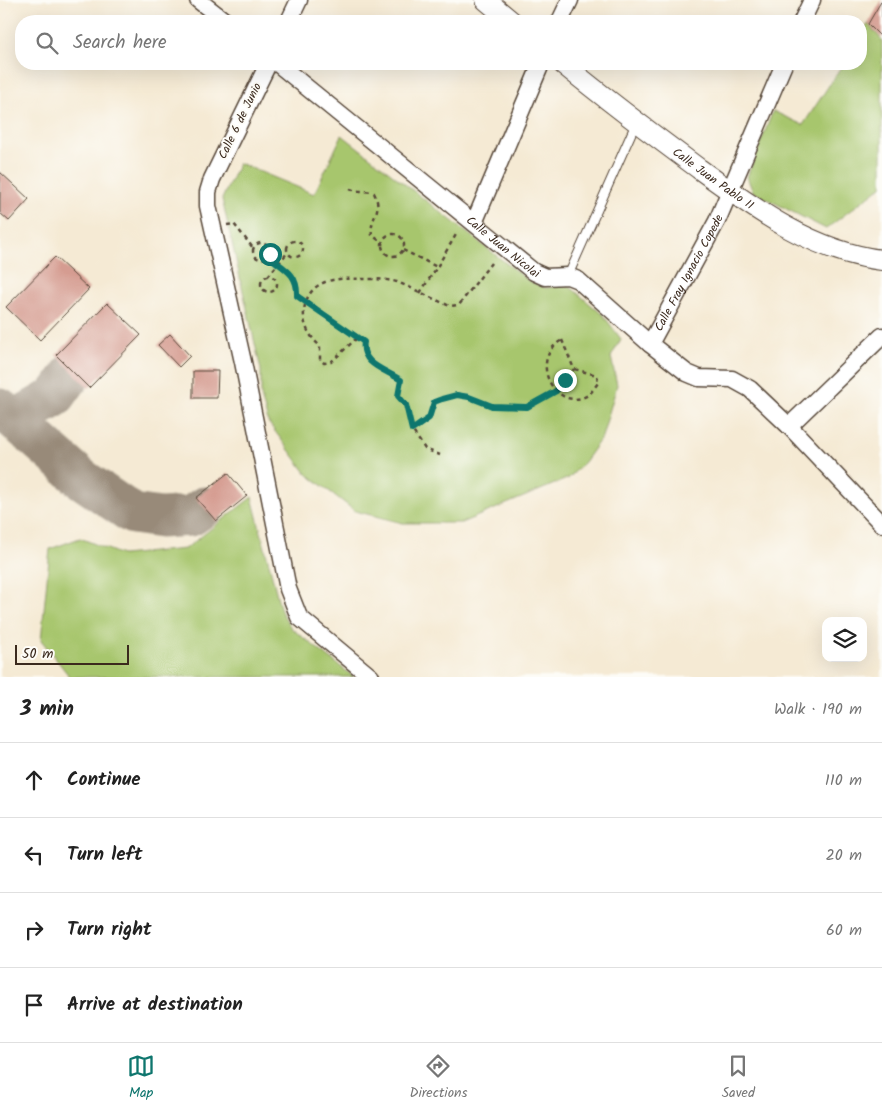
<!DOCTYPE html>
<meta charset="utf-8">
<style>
:root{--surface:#fff;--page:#f6f6f6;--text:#222;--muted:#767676;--line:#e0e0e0;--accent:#0f766e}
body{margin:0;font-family:Kalam,sans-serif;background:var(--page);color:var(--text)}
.controls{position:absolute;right:15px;bottom:15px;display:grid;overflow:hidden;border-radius:10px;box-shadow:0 5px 20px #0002}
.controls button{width:45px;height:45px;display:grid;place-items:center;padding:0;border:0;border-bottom:1px solid var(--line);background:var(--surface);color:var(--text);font:25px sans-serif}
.scale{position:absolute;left:15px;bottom:12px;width:114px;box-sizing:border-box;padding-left:5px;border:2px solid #3b2a1e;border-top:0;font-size:14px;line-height:18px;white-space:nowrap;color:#3b2a1e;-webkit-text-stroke:4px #fdfcf7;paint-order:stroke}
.stop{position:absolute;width:15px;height:15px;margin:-11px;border:4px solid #0f766e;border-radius:50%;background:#fff}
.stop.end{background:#0f766e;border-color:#fff;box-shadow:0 1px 5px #0008}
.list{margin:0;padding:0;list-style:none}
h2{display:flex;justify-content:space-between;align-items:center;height:65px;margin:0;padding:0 20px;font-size:21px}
h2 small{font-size:16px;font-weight:400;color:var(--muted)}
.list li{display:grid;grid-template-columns:32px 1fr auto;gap:15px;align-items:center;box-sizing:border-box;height:75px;padding:0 20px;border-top:1px solid var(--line)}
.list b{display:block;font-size:19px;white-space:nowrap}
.list em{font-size:16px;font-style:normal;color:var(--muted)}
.icon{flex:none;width:28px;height:28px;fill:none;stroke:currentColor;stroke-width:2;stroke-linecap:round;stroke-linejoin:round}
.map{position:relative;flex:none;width:882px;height:677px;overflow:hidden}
.search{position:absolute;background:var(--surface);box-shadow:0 5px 20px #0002;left:15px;right:15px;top:15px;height:55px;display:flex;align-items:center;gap:12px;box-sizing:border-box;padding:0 18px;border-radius:20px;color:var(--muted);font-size:19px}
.sheet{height:365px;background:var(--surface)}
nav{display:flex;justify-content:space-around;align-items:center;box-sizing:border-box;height:70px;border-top:1px solid var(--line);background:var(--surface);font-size:14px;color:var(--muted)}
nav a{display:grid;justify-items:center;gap:2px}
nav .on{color:var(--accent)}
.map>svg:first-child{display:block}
.green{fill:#a7c66d;stroke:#717846}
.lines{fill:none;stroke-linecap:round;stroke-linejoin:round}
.taxiway{stroke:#988a79;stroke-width:41}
.building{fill:#d59c91}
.service-casing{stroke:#574739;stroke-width:10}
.minor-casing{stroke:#574739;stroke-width:19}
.tertiary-casing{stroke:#574739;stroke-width:22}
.path{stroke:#574739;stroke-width:2.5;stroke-dasharray:4 4;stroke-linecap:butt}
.service{stroke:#fff;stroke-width:8}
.minor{stroke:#fff;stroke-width:16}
.tertiary{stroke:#fff;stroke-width:20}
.route{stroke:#0f766e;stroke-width:6}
.labels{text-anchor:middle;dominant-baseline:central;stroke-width:4;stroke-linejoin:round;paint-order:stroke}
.street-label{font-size:12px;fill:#3b2a1e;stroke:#fdfcf7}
</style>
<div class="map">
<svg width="882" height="677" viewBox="0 0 882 677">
<rect width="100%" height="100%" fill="#fdfcf7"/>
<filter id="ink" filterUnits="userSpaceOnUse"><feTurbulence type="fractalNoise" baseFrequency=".02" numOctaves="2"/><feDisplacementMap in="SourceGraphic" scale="10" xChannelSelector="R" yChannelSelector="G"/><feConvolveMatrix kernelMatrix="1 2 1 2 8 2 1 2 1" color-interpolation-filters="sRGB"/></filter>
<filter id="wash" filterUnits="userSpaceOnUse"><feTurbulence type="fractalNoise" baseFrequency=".0096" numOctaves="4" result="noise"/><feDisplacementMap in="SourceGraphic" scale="20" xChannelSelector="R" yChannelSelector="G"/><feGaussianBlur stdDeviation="1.12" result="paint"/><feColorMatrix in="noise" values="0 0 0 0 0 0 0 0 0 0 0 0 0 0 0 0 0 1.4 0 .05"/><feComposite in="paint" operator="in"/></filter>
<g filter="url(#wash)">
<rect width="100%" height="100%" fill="#f5ead4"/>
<!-- green -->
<path class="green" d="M868,24L882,40V186L826,229L753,192L747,177L773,111L803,125L843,64H861V36Z
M342,135L529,281L546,288L568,285L603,315L621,339L611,357L617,385L602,437L584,462L569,478L461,523H403L355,511L307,474L268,422L261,396V370L222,199L239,163L314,194Z
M252,497L281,611L291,628L354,677H70L41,640L50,549L80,538L122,555L185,549Z"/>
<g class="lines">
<!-- taxiway -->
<path class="taxiway" d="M0,409L15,420L82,479L133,514L161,518L191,516L204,507
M15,420L55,397L73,372"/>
</g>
<g id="blocks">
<!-- building -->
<path class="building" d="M882,0V38L868,24Z
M0,172L29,199L9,221L0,213Z
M55,257L89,289L40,340L6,307Z
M107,303L141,335L89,388L56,355Z
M170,334L190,356L179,367L158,345Z
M193,371H218L217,398H193Z
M228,473L247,496L216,521L196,498Z"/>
</g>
</g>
<g filter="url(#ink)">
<use href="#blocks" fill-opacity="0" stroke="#574739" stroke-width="1"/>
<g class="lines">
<!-- service casing -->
<g class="service-casing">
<path id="service" d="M568,276L636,123"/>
</g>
<!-- minor casing -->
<g class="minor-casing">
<g id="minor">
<path d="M198,0L225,21"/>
<path d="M289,21L299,0"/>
<path d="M560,21L570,0"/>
<path d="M802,21L812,0"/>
<path d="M268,64L212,179L208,192V206L243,362L288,589L299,617L371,677"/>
<path id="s1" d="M278,64L534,272L545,277L568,276L578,280L650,344L687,373L699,378L732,379L750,389L789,426L882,524"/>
<path d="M474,223L541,64"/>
<path id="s2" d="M650,344L717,221L784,64"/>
<path d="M789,426L882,336"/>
</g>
</g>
<!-- tertiary casing -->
<g class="tertiary-casing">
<g id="tertiary">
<path d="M486,0L511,21"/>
<path id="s3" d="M563,64C607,100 652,134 698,168C753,208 813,252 882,260"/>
</g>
</g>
<!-- path -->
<path class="path" d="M350,189C358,192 366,190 374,193C384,213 369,216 372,235L381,242
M227,225L234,224L253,248
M382 245a11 11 0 1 1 22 0a11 11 0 1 1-22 0Z
M287 249a8 8 0 1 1 16 0a8 8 0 1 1-16 0Z
M253 251a8 8 0 1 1 16 0a8 8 0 1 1-16 0Z
M403,250L437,267
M268,256C284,269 298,273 297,296L364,342C360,364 386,370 401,380L398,396L406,405L412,430L425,449L440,455
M261 284a8 8 0 1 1 16 0a8 8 0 1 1-16 0Z
M268,276L288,252
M420,293L437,267L457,233
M357,338L331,362L324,363L320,360V346C308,335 301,322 305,305C312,277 340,278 362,279C374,279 386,279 397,282C415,289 433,299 450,306L459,305L491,263
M562,340L574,369L597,375L598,383C595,387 592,392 588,395C557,414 526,361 562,340Z
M412,430L429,418L434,403L441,399L457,395L469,397L492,406L527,407L555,391L574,369"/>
<!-- service -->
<use href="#service" class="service"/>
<!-- minor -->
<use href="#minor" class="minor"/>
<!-- tertiary -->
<use href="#tertiary" class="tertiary"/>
</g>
</g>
<g class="lines" filter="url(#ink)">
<!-- route -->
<path class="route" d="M270,254L268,256C284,269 298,273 297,296L364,342C360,364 386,370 401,380L398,396L406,405L412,430L429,418L434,402L442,399L457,395L469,397L492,406L527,407L556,391L565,380"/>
</g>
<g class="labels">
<!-- street labels -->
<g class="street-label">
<text transform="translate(240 121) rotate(-64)">Calle 6 de Junio</text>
<text stroke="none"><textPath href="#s3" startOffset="189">Calle Juan Pablo II</textPath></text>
<text stroke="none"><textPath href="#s1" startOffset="290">Calle Juan Nicolai</textPath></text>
<text stroke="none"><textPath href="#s2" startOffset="81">Calle Fray Ignacio Copede</textPath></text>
</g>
</g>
</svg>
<div class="controls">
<button><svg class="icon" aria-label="layers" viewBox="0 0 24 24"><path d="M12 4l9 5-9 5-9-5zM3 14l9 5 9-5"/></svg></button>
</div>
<div class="scale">50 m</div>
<div class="stop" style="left:270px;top:254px"></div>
<div class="stop end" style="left:565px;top:380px"></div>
<div class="search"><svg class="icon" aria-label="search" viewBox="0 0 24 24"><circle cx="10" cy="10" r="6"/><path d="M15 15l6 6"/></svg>Search here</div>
</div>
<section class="sheet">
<h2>3 min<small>Walk · 190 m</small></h2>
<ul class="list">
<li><svg class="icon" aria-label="ahead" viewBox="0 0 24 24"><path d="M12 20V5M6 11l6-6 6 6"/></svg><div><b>Continue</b></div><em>110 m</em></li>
<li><svg class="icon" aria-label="left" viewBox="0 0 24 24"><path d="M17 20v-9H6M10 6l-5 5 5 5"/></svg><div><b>Turn left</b></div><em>20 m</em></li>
<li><svg class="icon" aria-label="right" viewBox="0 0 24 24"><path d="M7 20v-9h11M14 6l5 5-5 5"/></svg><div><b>Turn right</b></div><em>60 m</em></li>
<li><svg class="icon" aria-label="arrive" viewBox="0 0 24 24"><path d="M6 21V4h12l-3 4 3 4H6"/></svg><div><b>Arrive at destination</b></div></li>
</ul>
</section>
<nav>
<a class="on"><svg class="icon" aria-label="map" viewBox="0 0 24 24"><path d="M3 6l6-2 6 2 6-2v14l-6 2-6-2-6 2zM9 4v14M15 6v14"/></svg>Map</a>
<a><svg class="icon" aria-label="directions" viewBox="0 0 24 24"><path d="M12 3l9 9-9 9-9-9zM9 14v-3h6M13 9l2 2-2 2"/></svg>Directions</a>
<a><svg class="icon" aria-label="saved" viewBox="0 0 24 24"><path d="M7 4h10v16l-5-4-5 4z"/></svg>Saved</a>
</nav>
